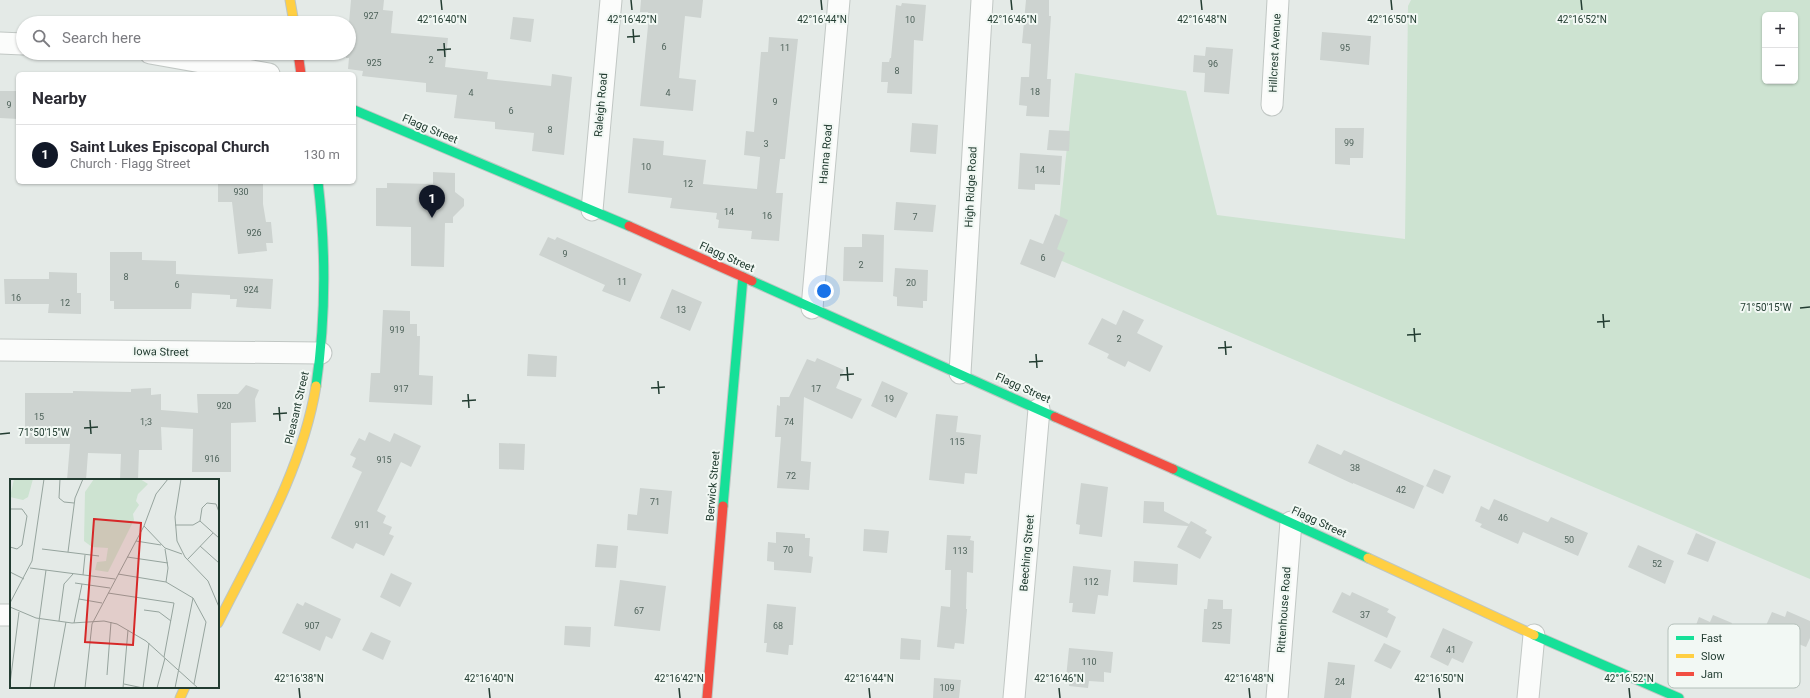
<!DOCTYPE html>
<meta charset="utf-8">
<style>
:root{--surface:#fff;--page:#f7f7f7;--text:#2b2b33;--muted:#7c7c81;--line:#e1e1e2;--accent:#111827}
body{margin:0;font-family:Roboto,sans-serif;background:var(--page);color:var(--text)}
.controls{position:absolute;right:12px;top:12px;display:grid;overflow:hidden;border-radius:6px;box-shadow:0 1px 3px #0004}
.controls button{width:36px;height:36px;display:grid;place-items:center;padding:0;border:0;border-bottom:1px solid var(--line);background:var(--surface);color:var(--text);font:20px sans-serif}
.you{position:absolute;left:824px;top:291px;width:14px;height:14px;margin:-10px;border:3px solid #fff;border-radius:50%;background:#1a73e8;box-shadow:0 0 0 6px #1a73e833}
.badge{display:grid;place-items:center;width:26px;height:26px;border-radius:50%;background:var(--accent);color:#fff;font-size:13px;font-weight:700}
.pin{position:absolute;translate:-50% -33px;filter:drop-shadow(0 1px 2px #0008)}
.pin::after{content:'';position:absolute;top:21px;width:14px;height:12px;background:inherit;clip-path:polygon(0 0,100% 0,50% 100%)}
.list{margin:0;padding:0;list-style:none}
h2{display:flex;justify-content:space-between;align-items:center;height:52px;margin:0;padding:0 16px;font-size:17px}
h2 small{font-size:13px;font-weight:400;color:var(--muted)}
.list li{display:grid;grid-template-columns:26px 1fr auto;gap:12px;align-items:center;box-sizing:border-box;height:60px;padding:0 16px;border-top:1px solid var(--line)}
.list b{display:block;font-size:15px;white-space:nowrap}
.list p{margin:0;font-size:13px;white-space:nowrap;color:var(--muted)}
.list em{font-size:13px;font-style:normal;color:var(--muted)}
.icon{flex:none;width:22px;height:22px;fill:none;stroke:currentColor;stroke-width:2;stroke-linecap:round;stroke-linejoin:round}
.map{position:relative;flex:none;width:1810px;height:698px;overflow:hidden}
.search{position:absolute;background:var(--surface);box-shadow:0 1px 3px #0004;left:16px;top:16px;width:340px;height:44px;display:flex;align-items:center;gap:10px;box-sizing:border-box;padding:0 14px;border-radius:22px;color:var(--muted);font-size:15px}
.panel{position:absolute;background:var(--surface);box-shadow:0 1px 3px #0004;left:16px;top:72px;width:340px;height:112px;border-radius:6px}
.map>svg:first-child{display:block}
.green{fill:#cde3d1;fill-rule:evenodd}
.building{fill:#cdd3d0}
.lines{fill:none;stroke-linecap:round;stroke-linejoin:round}
.street-casing{stroke:#c1c7c4;stroke-width:23}
.fast-casing{stroke:#bec6c2;stroke-width:11}
.slow-casing{stroke:#bec6c2;stroke-width:11}
.jam-casing{stroke:#bec6c2;stroke-width:11}
.street{stroke:#fbfcfb;stroke-width:21}
.fast{stroke:#16e098;stroke-width:9}
.slow{stroke:#ffcf43;stroke-width:9}
.jam{stroke:#f24e42;stroke-width:9}
.ticks{fill:none;stroke:#223c31;stroke-width:1.5}
.labels{text-anchor:middle;dominant-baseline:central;stroke-width:4;stroke-linejoin:round;paint-order:stroke}
.number-label{font-size:9px;fill:#4e625a}
.street-label{font-size:11px;fill:#223c31;stroke:#f2f8f4}
.inset-road{fill:none;stroke:#96a49e;stroke-width:1}
.view{fill:#d62828;fill-opacity:0.15;stroke:#d62828;stroke-width:2}
.inset-edge{fill:none;stroke:#223c31;stroke-width:2}
.key{fill:#f2f8f4;stroke:#b4c0ba;stroke-width:1}
.key-label{font-size:11px;fill:#223c31}
.ticks-label{font-size:10px;text-anchor:middle;fill:#223c31;stroke:#f2f8f4;stroke-width:4;stroke-linejoin:round;paint-order:stroke}
</style>
<div class="map">
<svg width="1810" height="698" viewBox="0 0 1810 698">
<rect width="100%" height="100%" fill="#e4eae7"/>
<!-- green -->
<path class="green" d="M1411,0H1810V579L1055,258L1075,73L1186,91L1217,215L1405,239L1408,6ZM1765,15H1795V81H1765Z"/>
<!-- building -->
<path class="building" d="M351,0H384L383,10L393,11L391,33L448,38L445,67L488,72L487,79L551,86L552,74L572,77L564,155L532,151L534,133L495,129V122L454,118L457,95L426,92V83L362,76L363,71L348,69L349,58H346V53H349V23Z
M641,0H703L701,18L685,16L679,78L696,80L693,111L640,106L649,16L648,12H640Z
M1026,0H1049V16H1051L1047,79H1051L1049,117L1026,116L1027,106L1019,105L1021,77H1029L1031,44L1022,43Z
M902,3L926,5L923,41L914,40L912,94L887,93L888,82H881L882,62H889L890,58H891L896,5L901,6Z
M513,17L534,19L531,42L510,39Z
M1322,32L1371,36L1369,65L1320,60Z
M769,37L798,39L785,159H780L776,193H783L779,241L751,239L752,231L718,228L719,220L716,219L717,213L670,208L672,198L628,193L633,138L664,141L663,155L706,160L703,184L757,189L760,157L744,155L746,131L754,132L761,52H768Z
M1206,47L1233,49L1229,94L1204,92L1205,73L1193,72L1194,55L1205,56Z
M0,91H18V119L0,118Z
M912,123L938,125L936,154L910,152Z
M1335,128H1364L1363,158H1350V165L1335,164Z
M1049,130L1070,131L1069,151L1047,150Z
M1020,153L1062,156L1060,185L1035,184V190L1018,189Z
M433,172L455,173V192L464,199V206L453,217V223H445L444,267L411,266V227L376,226V188H387V183L433,184Z
M218,182H263V204L266,222H271L273,243H266L267,251L238,254L232,202H218Z
M896,202L936,205L933,232L894,230Z
M1055,214L1068,220L1057,249L1065,253L1055,278L1020,264L1030,239L1043,244Z
M862,234L884,235L883,282L843,281L844,247H862Z
M548,237L555,240L557,237L642,274L630,302L602,291L605,285L539,255Z
M110,252H142V260L176,261V274L273,279L271,309L236,307L237,299H230V295L192,293L191,309H114V301H110Z
M895,268L928,270L927,301H923V308L897,306V297L893,296Z
M49,272L77,273V293H81V314L48,313L49,304H5L4,279H49Z
M672,289L702,302L690,331L660,318Z
M383,310L410,311V324H417V336H420L419,375L433,376L432,405L369,402L371,373H380Z
M1123,310L1144,320L1137,333L1163,346L1150,372L1128,361L1125,367L1107,358L1109,354L1088,344L1102,318L1116,325Z
M528,354L557,356L556,377L527,376Z
M817,358L844,370L836,388L862,399L852,419L804,397L801,461L811,462L809,490L777,488L781,437H775L777,405L780,406V397H789L807,359L815,362Z
M882,381L908,393L896,418L871,406Z
M246,385L259,390L255,399L256,422L231,423V472H192L193,429L161,427L162,450H139L138,480H120L121,454L88,453L86,480H67L70,444H25V393H73V391L131,392V389L151,388V395L161,394V410L198,413L197,394H238Z
M936,414L958,416L956,432L981,435L977,474L965,473L964,484L929,480Z
M369,432L390,442L394,433L421,446L411,467L401,462L377,511L386,516L383,523L392,527L389,534L394,536L384,556L356,543L353,549L331,538L362,472L352,467L356,458L350,455L359,438L365,441Z
M499,443L525,444L524,470L499,469Z
M1317,444L1341,455L1344,450L1424,486L1414,509L1353,483V484L1308,463Z
M1434,469L1451,476L1443,494L1426,486Z
M1081,483L1108,487L1102,537L1079,534L1080,525L1076,524Z
M640,488L672,491L668,534L627,530L628,514L637,515Z
M1494,499L1548,522L1551,517L1588,533L1578,556L1523,532L1518,544L1480,527L1482,524L1475,521L1481,506L1489,510Z
M1144,501L1164,502V511L1189,524L1191,521L1207,530L1205,533L1212,537L1200,559L1177,547L1188,526L1143,523Z
M864,529L889,531L887,553L863,551Z
M776,532L805,534V538H810L809,556L813,557L811,573L774,570V562L767,561L768,542L776,543Z
M1696,533L1716,542L1708,562L1687,554Z
M947,535L971,536L970,540L974,541L973,573L967,572L966,609H967L964,644L955,643L954,649L937,647L941,606L950,607L951,570H945Z
M597,544L618,546L616,568L595,567Z
M1638,545L1674,561L1665,584L1628,567Z
M1134,561L1178,564L1177,585L1133,582Z
M1073,566L1111,570L1108,596L1098,595L1095,614L1072,612L1073,603H1069Z
M391,573L412,583L400,607L380,597Z
M620,580L666,586L660,631L614,626Z
M1342,592L1350,596L1352,592L1389,609L1387,612L1396,617L1387,638L1332,612Z
M1208,599L1223,600V609H1232L1230,644L1202,642L1204,609H1207Z
M305,602L341,619L332,639L326,636L320,651L282,633L297,603L303,606Z
M767,604L796,607L793,645H789L788,655L766,652L767,643H764Z
M1787,611L1810,621V638L1806,647L1764,630L1772,612L1785,617Z
M1713,615L1732,623L1729,631L1743,637L1732,662L1689,644L1699,617L1710,622Z
M565,626L591,627L590,647L564,645Z
M1443,628L1473,642L1463,663L1452,658L1448,666L1430,657Z
M371,632L391,641L383,660L362,650Z
M901,638L921,640L920,660L900,659Z
M1384,643L1401,651L1391,669L1374,661Z
M1069,648L1113,652L1111,673L1104,672V682L1089,681L1088,688L1069,686L1070,679L1066,678Z
M1328,662L1355,665L1351,698H1324Z
M934,678L961,680L959,698H933Z"/>
<g class="lines">
<!-- street casing -->
<g class="street-casing">
<path id="street" d="M0,43L23,44
M150,53L269,74
M1272,105L1278,0
M592,210L611,0
M812,308L839,0
M0,350L321,353
M960,373L982,0
M0,615H11
M1014,698L1039,409
M1277,698L1291,522
M1528,698L1534,635"/>
</g>
<!-- fast casing -->
<g class="fast-casing">
<path id="fast" d="M354,110L629,226
M752,281L1055,417
M316,386C326,318 326,250 318,182
M1173,469L1368,558
M723,506L743,277
M1534,635L1679,698"/>
</g>
<!-- slow casing -->
<g class="slow-casing">
<path id="slow" d="M290,0L294,23
M1368,558L1534,635
M218,623C256,547 302,471 316,386
M180,698L185,687"/>
</g>
<!-- jam casing -->
<g class="jam-casing">
<path id="jam" d="M298,53L301,74
M629,226L752,281
M1055,417L1173,469
M707,698L723,506"/>
</g>
<!-- street -->
<use href="#street" class="street"/>
<!-- fast -->
<use href="#fast" class="fast"/>
<!-- slow -->
<use href="#slow" class="slow"/>
<!-- jam -->
<use href="#jam" class="jam"/>
</g>
<!-- ticks -->
<path class="ticks" d="M441,0L442,10M631,0L632,10M821,0L822,10M1011,0L1012,10M1201,0L1202,10M1391,0L1392,10M1581,0L1582,10M633,29L634,43M627,37L640,36M444,43L445,57M437,50L451,49M1800,308L1810,307M1603,314L1604,328M1597,322L1610,321M1414,328L1415,342M1407,335L1421,334M1225,341L1226,355M1218,348L1232,347M1036,354L1037,368M1029,362L1043,361M847,367L848,381M840,375L854,374M658,381L659,394M651,388L665,387M468,394L469,408M462,401L476,400M279,407L280,421M273,414L287,413M90,420L91,434M84,428L98,427M0,434L10,433M299,688L300,698M489,688L490,698M679,688L680,698M869,688L870,698M1059,688L1060,698M1249,688L1250,698M1439,688L1440,698M1629,688L1630,698"/>
<g class="labels">
<!-- number labels -->
<g class="number-label">
<text x="371" y="16">927</text>
<text x="910" y="20">10</text>
<text x="664" y="47">6</text>
<text x="785" y="48">11</text>
<text x="1345" y="48">95</text>
<text x="431" y="60">2</text>
<text x="374" y="63">925</text>
<text x="1213" y="64">96</text>
<text x="897" y="71">8</text>
<text x="1035" y="92">18</text>
<text x="471" y="93">4</text>
<text x="668" y="93">4</text>
<text x="775" y="102">9</text>
<text x="9" y="105">9</text>
<text x="511" y="111">6</text>
<text x="550" y="130">8</text>
<text x="1349" y="143">99</text>
<text x="766" y="144">3</text>
<text x="646" y="167">10</text>
<text x="1040" y="170">14</text>
<text x="688" y="184">12</text>
<text x="241" y="192">930</text>
<text x="729" y="212">14</text>
<text x="767" y="216">16</text>
<text x="915" y="217">7</text>
<text x="254" y="233">926</text>
<text x="565" y="254">9</text>
<text x="1043" y="258">6</text>
<text x="861" y="265">2</text>
<text x="126" y="277">8</text>
<text x="622" y="282">11</text>
<text x="911" y="283">20</text>
<text x="177" y="285">6</text>
<text x="251" y="290">924</text>
<text x="16" y="298">16</text>
<text x="65" y="303">12</text>
<text x="681" y="310">13</text>
<text x="397" y="330">919</text>
<text x="1119" y="339">2</text>
<text x="401" y="389">917</text>
<text x="816" y="389">17</text>
<text x="889" y="399">19</text>
<text x="224" y="406">920</text>
<text x="39" y="417">15</text>
<text x="146" y="422">1;3</text>
<text x="789" y="422">74</text>
<text x="957" y="442">115</text>
<text x="212" y="459">916</text>
<text x="384" y="460">915</text>
<text x="1355" y="468">38</text>
<text x="791" y="476">72</text>
<text x="1401" y="490">42</text>
<text x="655" y="502">71</text>
<text x="1503" y="518">46</text>
<text x="362" y="525">911</text>
<text x="1569" y="540">50</text>
<text x="788" y="550">70</text>
<text x="960" y="551">113</text>
<text x="1657" y="564">52</text>
<text x="1091" y="582">112</text>
<text x="639" y="611">67</text>
<text x="1365" y="615">37</text>
<text x="312" y="626">907</text>
<text x="778" y="626">68</text>
<text x="1217" y="626">25</text>
<text x="1451" y="650">41</text>
<text x="1089" y="662">110</text>
<text x="1340" y="682">24</text>
<text x="947" y="688">109</text>
</g>
<!-- street labels -->
<g class="street-label">
<text transform="translate(1275 53) rotate(-87)">Hillcrest Avenue</text>
<text transform="translate(601 105) rotate(-85)">Raleigh Road</text>
<text transform="translate(430 129) rotate(23)">Flagg Street</text>
<text transform="translate(826 154) rotate(-85)">Hanna Road</text>
<text transform="translate(971 187) rotate(-87)">High Ridge Road</text>
<text transform="translate(727 257) rotate(24)">Flagg Street</text>
<text transform="translate(161 352) rotate(1)">Iowa Street</text>
<text transform="translate(1023 388) rotate(24)">Flagg Street</text>
<text transform="translate(297 408) rotate(-77)">Pleasant Street</text>
<text transform="translate(713 486) rotate(-85)">Berwick Street</text>
<text transform="translate(1319 522) rotate(25)">Flagg Street</text>
<text transform="translate(1027 553) rotate(-85)">Beeching Street</text>
<text transform="translate(1284 610) rotate(-86)">Rittenhouse Road</text>
</g>
</g>
<!-- overview -->
<g transform="translate(10 479)">
<rect width="209" height="209" fill="#e4eae7"/>
<path d="M4,0H23L18,18L13,21L0,18ZM84,0H130L138,5L128,15L126,22L129,26L123,35L124,41L98,93L85,91L87,83L96,82L98,69L82,68L74,62L75,13Z" fill="#cde3d1"/>
<path class="inset-road" d="M50,0L49,19L54,23L64,24M171,0L165,38L167,62L175,78L198,102L209,128M0,30H12L17,37L12,66L7,70L0,68M190,42L192,29L197,24L206,25L209,33M190,42L209,59M165,46H183L190,42M134,47L155,69L172,75M126,62L151,66M190,67L209,84M32,70L89,77M155,70L158,89L156,103M58,73L65,19L73,0M117,78L158,84M177,81L203,54M20,89L105,100M0,93L14,100M108,95L156,103L183,119L196,143L184,205M73,96L75,76M65,104L100,109M98,114L164,124L154,178M69,120L92,124M0,124L22,82L34,0M0,128L26,139L62,144L94,142L107,145L136,162L188,209M134,131L149,133L161,142M49,142L54,105L63,95M64,144L72,105M97,196L101,143M0,205L9,133M114,205L133,209M20,209L36,91M44,209L56,143M75,209L82,145L134,47L146,15L158,0M113,209L118,151M133,209L139,164M147,209L155,179M165,209L183,119"/>
<path class="view" d="M84,40L131,44L123,166L75,163Z"/>
<rect width="209" height="209" class="inset-edge"/>
</g>
<!-- legend -->
<rect x="1668" y="624" width="132" height="64" rx="6" class="key"/>
<rect x="1676" y="636" width="18" height="4" fill="#16e098"/>
<rect x="1676" y="654" width="18" height="4" fill="#ffcf43"/>
<rect x="1676" y="672" width="18" height="4" fill="#f24e42"/>
<g class="key-label">
<text x="1701" y="642">Fast</text>
<text x="1701" y="660">Slow</text>
<text x="1701" y="678">Jam</text>
</g>
<g class="ticks-label">
<text x="442" y="23">42°16'40"N</text>
<text x="632" y="23">42°16'42"N</text>
<text x="822" y="23">42°16'44"N</text>
<text x="1012" y="23">42°16'46"N</text>
<text x="1202" y="23">42°16'48"N</text>
<text x="1392" y="23">42°16'50"N</text>
<text x="1582" y="23">42°16'52"N</text>
<text x="1766" y="311">71°50'15"W</text>
<text x="44" y="436">71°50'15"W</text>
<text x="299" y="682">42°16'38"N</text>
<text x="489" y="682">42°16'40"N</text>
<text x="679" y="682">42°16'42"N</text>
<text x="869" y="682">42°16'44"N</text>
<text x="1059" y="682">42°16'46"N</text>
<text x="1249" y="682">42°16'48"N</text>
<text x="1439" y="682">42°16'50"N</text>
<text x="1629" y="682">42°16'52"N</text>
</g>
</svg>
<div class="controls">
<button>+</button>
<button>−</button>
</div>
<div class="you"></div>
<div class="pin badge" style="left:432px;top:218px">1</div>
<div class="search"><svg class="icon" aria-label="search" viewBox="0 0 24 24"><circle cx="10" cy="10" r="6"/><path d="M15 15l6 6"/></svg>Search here</div>
<section class="panel">
<h2>Nearby<small></small></h2>
<ul class="list">
<li><span class="badge">1</span><div><b>Saint Lukes Episcopal Church</b><p>Church · Flagg Street</p></div><em>130 m</em></li>
</ul>
</section>
</div>
